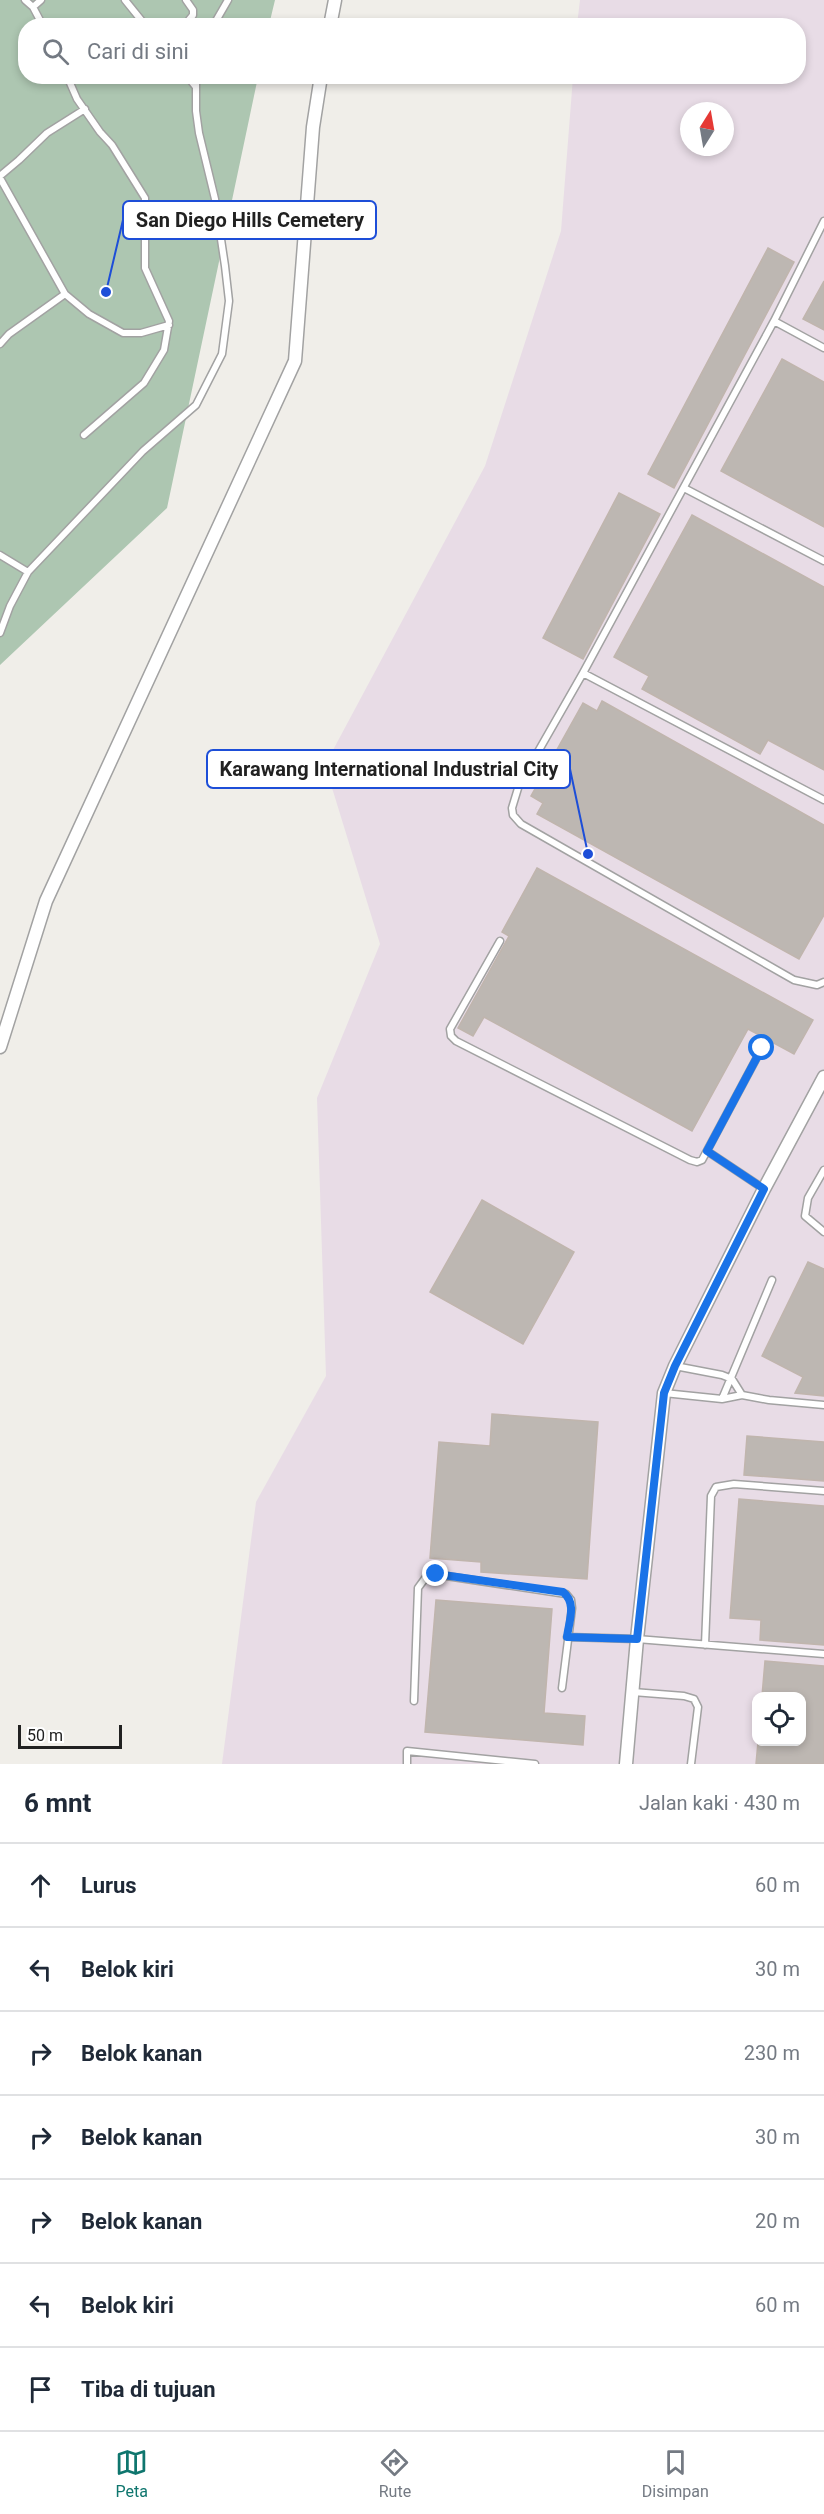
<!DOCTYPE html>
<html lang="id">
<meta charset="utf-8">
<style>
:root{--surface:#fff;--page:#f6f6f7;--text:#1f2937;--muted:#747a83;--line:#e0e1e3;--accent:#0f766e}
body{margin:0;font-family:Roboto,sans-serif;background:var(--page);color:var(--text)}
.controls{position:absolute;right:18px;bottom:18px;display:grid;overflow:hidden;border-radius:12px;box-shadow:0 3px 9px #0003}
.controls button{width:54px;height:54px;display:grid;place-items:center;padding:0;border:0;border-bottom:2px solid var(--line);background:var(--surface);color:var(--text);font:30px sans-serif}
.compass{position:absolute;left:680px;top:102px;width:54px;height:54px;border-radius:50%;background:var(--surface);box-shadow:0 3px 9px #0003;rotate:11deg}
.scale{position:absolute;left:18px;bottom:15px;width:104px;box-sizing:border-box;padding-left:6px;border:3px solid #212121;border-top:0;font-size:16px;line-height:21px;white-space:nowrap;color:#212121;-webkit-text-stroke:4px #fff;paint-order:stroke}
.stop{position:absolute;width:18px;height:18px;margin:-14px;border:4px solid #1a73e8;border-radius:50%;background:#fff}
.stop.end{background:#1a73e8;border-color:#fff;box-shadow:0 2px 6px #0008}
.list{margin:0;padding:0;list-style:none}
h2{display:flex;justify-content:space-between;align-items:center;height:78px;margin:0;padding:0 24px;font-size:26px}
h2 small{font-size:20px;font-weight:400;color:var(--muted)}
.list li{display:grid;grid-template-columns:39px 1fr auto;gap:18px;align-items:center;box-sizing:border-box;height:84px;padding:0 24px;border-top:2px solid var(--line)}
.list b{display:block;font-size:22px;white-space:nowrap}
.list em{font-size:20px;font-style:normal;color:var(--muted)}
.icon{flex:none;width:33px;height:33px;fill:none;stroke:currentColor;stroke-width:2;stroke-linecap:round;stroke-linejoin:round}
.map{position:relative;flex:none;width:824px;height:1764px;overflow:hidden}
.search{position:absolute;background:var(--surface);box-shadow:0 3px 9px #0003;left:18px;right:18px;top:18px;height:66px;display:flex;align-items:center;gap:15px;box-sizing:border-box;padding:0 21px;border-radius:24px;color:var(--muted);font-size:22px}
.sheet{height:666px;background:var(--surface)}
nav{display:flex;justify-content:space-around;align-items:center;box-sizing:border-box;height:84px;border-top:2px solid var(--line);background:var(--surface);font-size:16px;color:var(--muted)}
nav a{display:grid;justify-items:center;gap:3px}
nav .on{color:var(--accent)}
.map>svg:first-child{display:block}
.industrial{fill:#e8dce6;fill-rule:evenodd}
.cemetery{fill:#adc6b1}
.building{fill:#bdb7b2;stroke:#c0b5ad;stroke-width:1.5}
.lines{fill:none;stroke-linecap:round;stroke-linejoin:round}
.service-casing{stroke:#a2a2a2;stroke-width:9}
.minor-casing{stroke:#a2a2a2;stroke-width:15}
.service{stroke:#fff;stroke-width:6}
.minor{stroke:#fff;stroke-width:12}
.route{stroke:#1a73e8;stroke-width:8}
.leader{fill:none;stroke:#1d4ed8;stroke-width:2}
.callout-dot{fill:#1d4ed8;stroke:#fff;stroke-width:2}
.callout{fill:#fff;stroke:#1d4ed8;stroke-width:2}
.callout-label{font-size:20px;text-anchor:middle;font-weight:bold;fill:#212121}
</style>
<div class="map">
<svg width="824" height="1764" viewBox="0 0 824 1764">
<rect width="100%" height="100%" fill="#f0eee9"/>
<!-- industrial -->
<path class="industrial" d="M580,0H824V1764H222L256,1502L326,1376L317,1098L380,944L325,765L485,466L561,231L573,77L798,76V26L577,25ZM689,111H725V147H689ZM756,1696H802V1742H756Z"/>
<!-- cemetery -->
<path class="cemetery" d="M0,0H275L269,25L26,26V76L258,77L167,508L0,665Z"/>
<!-- building -->
<path class="building" d="M768,248L794,262L674,488L648,474Z
M824,281V330L803,319Z
M782,359L824,382V527L721,471Z
M619,493L660,514L583,659L543,638Z
M692,515L824,587V770L768,740L760,754L642,689L649,676L614,657Z
M602,701L824,825V915L799,959L537,814L543,803L531,796L583,703L597,711Z
M537,868L813,1020L794,1054L748,1029L692,1131L484,1017L473,1036L458,1028L509,936L502,932Z
M482,1200L574,1252L523,1344L430,1292Z
M808,1262L824,1269V1396L795,1393L803,1377L762,1356Z
M492,1414L598,1422L587,1579L481,1572V1562L430,1558L439,1442L490,1446Z
M747,1436L824,1442V1481L744,1475Z
M739,1499L824,1506V1645L760,1640L761,1620L730,1618Z
M436,1600L552,1609L544,1713L585,1716L583,1745L425,1732Z
M765,1661L824,1666V1764H756L758,1742H801V1696H762Z"/>
<g class="lines">
<!-- service casing -->
<g class="service-casing">
<path id="service" d="M25,0L33,7L43,26
M125,0L146,26
M33,7L41,0
M184,26L193,15V10L186,0
M213,26L228,0
M67,76L77,99L100,132L112,145L145,198V268L169,321L164,350L144,383L84,435
M187,76L195,86
M0,176L19,160L47,133L85,109
M0,178L65,294L89,314L123,333H141L169,325
M824,221L774,321L583,673L519,785L512,808L513,815L521,824L794,980L817,985L824,982
M774,321L824,348
M0,344L9,334L65,294
M684,488L824,561
M0,555L28,572
M0,633L10,606L28,572L143,451L196,405L222,354L229,301L225,266L215,199L199,133L196,111V76
M583,673L824,800
M500,941L450,1029L451,1036L456,1041L690,1160L697,1162L702,1160L762,1048
M707,1151L764,1189
M824,1170L808,1198L805,1216L824,1232
M675,1366L722,1375L732,1379L742,1395
M664,1393L722,1399L742,1395L769,1400L824,1405
M722,1399L772,1280
M567,1637L637,1639L824,1654
M705,1645L711,1496L716,1487L734,1484L824,1491
M633,1692L684,1696L694,1699L698,1707L691,1764
M414,1701L418,1588L426,1577L433,1574L566,1594L571,1600L572,1608L562,1688
M407,1764V1751L535,1764"/>
</g>
<!-- minor casing -->
<g class="minor-casing">
<path id="minor" d="M330,26L335,0
M0,1047L46,901L295,361L313,127L321,76
M626,1764L637,1639L664,1393L675,1366L764,1189L824,1077"/>
</g>
<!-- service -->
<use href="#service" class="service"/>
<!-- minor -->
<use href="#minor" class="minor"/>
</g>
<g class="lines">
<!-- route -->
<path class="route" d="M436,1574L563,1592C577,1603 569,1621 567,1637L637,1639L664,1393L675,1366L764,1189L707,1151L762,1048"/>
</g>
<!-- callouts -->
<path class="leader" d="M106 292L123 220M588 854L570 769"/>
<g class="callout-dot">
<circle cx="106" cy="292" r="6"/>
<circle cx="588" cy="854" r="6"/>
</g>
<g class="callout">
<rect x="123" y="201" width="253" height="38" rx="6"/>
<rect x="207" y="750" width="363" height="38" rx="6"/>
</g>
<g class="callout-label">
<text x="250" y="227">San Diego Hills Cemetery</text>
<text x="389" y="776">Karawang International Industrial City</text>
</g>
</svg>
<div class="controls">
<button><svg class="icon" aria-label="locate" viewBox="0 0 24 24"><circle cx="12" cy="12" r="6"/><path d="M12 2v4M12 18v4M2 12h4M18 12h4"/></svg></button>
</div>
<svg class="compass" viewBox="-18 -18 36 36"><path d="M0-13l5 13h-10z" fill="#e53935"/><path d="M0 13l5-13h-10z" fill="#747a83"/></svg>
<div class="scale">50 m</div>
<div class="stop" style="left:762px;top:1048px"></div>
<div class="stop end" style="left:436px;top:1574px"></div>
<div class="search"><svg class="icon" aria-label="search" viewBox="0 0 24 24"><circle cx="10" cy="10" r="6"/><path d="M15 15l6 6"/></svg>Cari di sini</div>
</div>
<section class="sheet">
<h2>6 mnt<small>Jalan kaki · 430 m</small></h2>
<ul class="list">
<li><svg class="icon" aria-label="ahead" viewBox="0 0 24 24"><path d="M12 20V5M6 11l6-6 6 6"/></svg><div><b>Lurus</b></div><em>60 m</em></li>
<li><svg class="icon" aria-label="left" viewBox="0 0 24 24"><path d="M17 20v-9H6M10 6l-5 5 5 5"/></svg><div><b>Belok kiri</b></div><em>30 m</em></li>
<li><svg class="icon" aria-label="right" viewBox="0 0 24 24"><path d="M7 20v-9h11M14 6l5 5-5 5"/></svg><div><b>Belok kanan</b></div><em>230 m</em></li>
<li><svg class="icon" aria-label="right" viewBox="0 0 24 24"><path d="M7 20v-9h11M14 6l5 5-5 5"/></svg><div><b>Belok kanan</b></div><em>30 m</em></li>
<li><svg class="icon" aria-label="right" viewBox="0 0 24 24"><path d="M7 20v-9h11M14 6l5 5-5 5"/></svg><div><b>Belok kanan</b></div><em>20 m</em></li>
<li><svg class="icon" aria-label="left" viewBox="0 0 24 24"><path d="M17 20v-9H6M10 6l-5 5 5 5"/></svg><div><b>Belok kiri</b></div><em>60 m</em></li>
<li><svg class="icon" aria-label="arrive" viewBox="0 0 24 24"><path d="M6 21V4h12l-3 4 3 4H6"/></svg><div><b>Tiba di tujuan</b></div></li>
</ul>
</section>
<nav>
<a class="on"><svg class="icon" aria-label="map" viewBox="0 0 24 24"><path d="M3 6l6-2 6 2 6-2v14l-6 2-6-2-6 2zM9 4v14M15 6v14"/></svg>Peta</a>
<a><svg class="icon" aria-label="directions" viewBox="0 0 24 24"><path d="M12 3l9 9-9 9-9-9zM9 14v-3h6M13 9l2 2-2 2"/></svg>Rute</a>
<a><svg class="icon" aria-label="saved" viewBox="0 0 24 24"><path d="M7 4h10v16l-5-4-5 4z"/></svg>Disimpan</a>
</nav>
